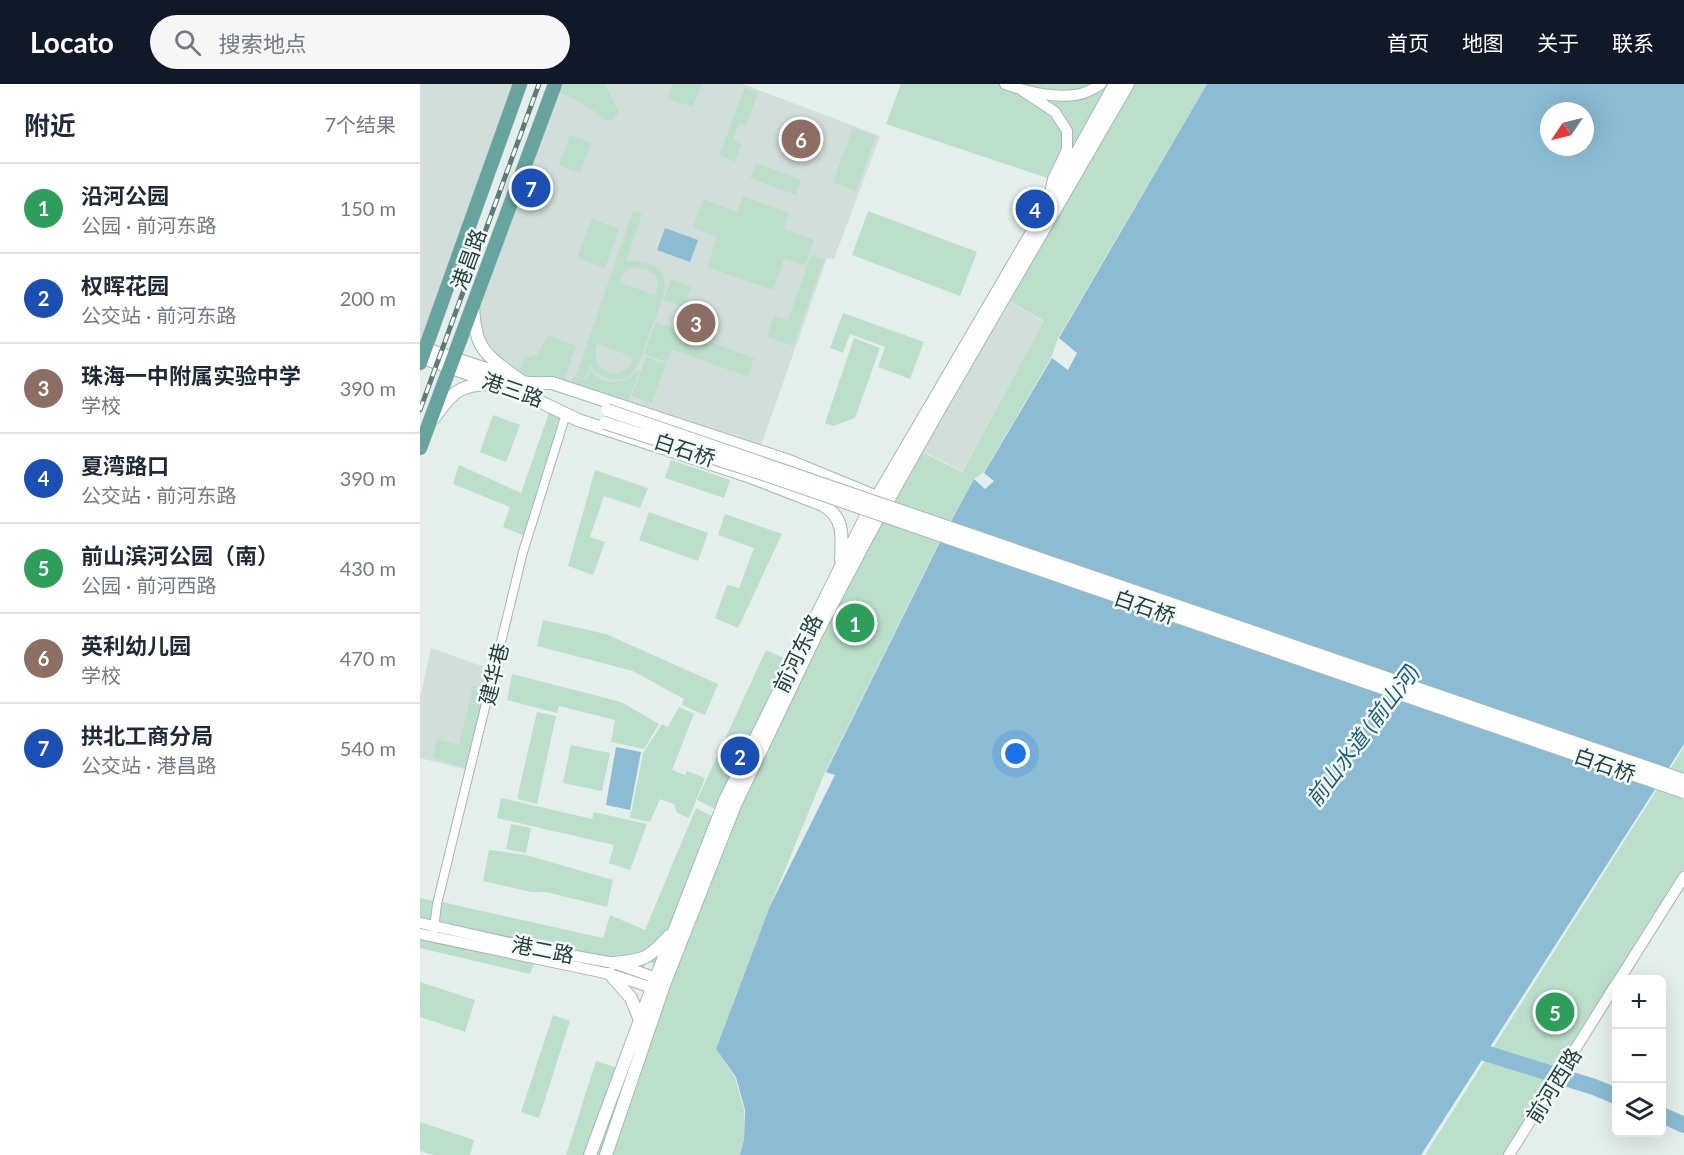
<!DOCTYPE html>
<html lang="zh">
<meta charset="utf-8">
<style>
:root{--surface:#fff;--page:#f6f6f7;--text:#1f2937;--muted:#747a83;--line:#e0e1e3;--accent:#111827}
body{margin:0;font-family:Lato,"Noto Sans SC",sans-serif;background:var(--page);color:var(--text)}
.controls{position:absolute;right:18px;bottom:18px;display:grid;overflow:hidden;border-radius:9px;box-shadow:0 6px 24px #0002}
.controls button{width:54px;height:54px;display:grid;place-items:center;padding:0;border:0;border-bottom:2px solid var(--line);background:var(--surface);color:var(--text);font:30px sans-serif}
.compass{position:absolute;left:1120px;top:18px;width:54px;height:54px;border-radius:50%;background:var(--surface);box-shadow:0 6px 24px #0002;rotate:235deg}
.you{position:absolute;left:596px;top:670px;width:21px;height:21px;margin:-15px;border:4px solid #fff;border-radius:50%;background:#1a73e8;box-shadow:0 0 0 9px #1a73e833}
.badge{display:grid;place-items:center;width:39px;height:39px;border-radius:50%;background:var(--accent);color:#fff;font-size:20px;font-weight:700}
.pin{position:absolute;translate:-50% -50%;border:3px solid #fff;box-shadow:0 2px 6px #0006}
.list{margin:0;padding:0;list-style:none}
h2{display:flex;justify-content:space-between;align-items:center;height:78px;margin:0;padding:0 24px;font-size:26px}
h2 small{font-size:20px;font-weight:400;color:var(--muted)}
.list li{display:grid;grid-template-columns:39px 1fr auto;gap:18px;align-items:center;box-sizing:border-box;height:90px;padding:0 24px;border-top:2px solid var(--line)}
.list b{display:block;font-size:22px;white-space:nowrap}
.list p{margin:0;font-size:20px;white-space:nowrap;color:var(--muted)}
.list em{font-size:20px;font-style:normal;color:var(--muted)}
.icon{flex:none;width:33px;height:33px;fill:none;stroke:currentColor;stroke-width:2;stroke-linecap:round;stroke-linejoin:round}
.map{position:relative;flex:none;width:1264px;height:1071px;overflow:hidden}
header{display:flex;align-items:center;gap:36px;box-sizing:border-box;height:84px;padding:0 30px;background:var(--accent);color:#fff}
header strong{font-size:28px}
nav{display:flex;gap:33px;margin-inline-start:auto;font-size:21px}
.search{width:420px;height:54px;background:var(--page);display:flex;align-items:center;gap:15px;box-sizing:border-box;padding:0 21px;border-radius:33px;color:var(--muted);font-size:22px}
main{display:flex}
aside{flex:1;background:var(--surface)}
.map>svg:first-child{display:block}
.built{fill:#d2deda}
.green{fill:#bcdfcc;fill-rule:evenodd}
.water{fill:#8bbcd4;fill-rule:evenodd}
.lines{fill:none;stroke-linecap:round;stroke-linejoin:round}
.river{stroke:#8bbcd4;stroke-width:16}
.minor-casing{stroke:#a6b6b3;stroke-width:10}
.tertiary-casing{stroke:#a6b6b3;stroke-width:12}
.secondary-casing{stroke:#a1bab5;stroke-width:14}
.primary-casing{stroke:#c1cac9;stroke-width:15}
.minor{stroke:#fff;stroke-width:8}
.tertiary{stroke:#fff;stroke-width:10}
.secondary{stroke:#fff;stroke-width:12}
.primary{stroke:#67a49f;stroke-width:14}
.rail-casing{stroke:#5d7b78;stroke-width:5}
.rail{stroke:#f4faf8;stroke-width:3;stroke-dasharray:9;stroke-linecap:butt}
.secondary-bridge-casing{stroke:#a1bab5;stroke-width:14;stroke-linecap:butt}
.secondary-bridge{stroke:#fff;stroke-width:12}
.labels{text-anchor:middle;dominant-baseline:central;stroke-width:5;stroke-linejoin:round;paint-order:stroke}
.street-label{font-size:21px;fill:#22403d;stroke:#f4faf8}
.water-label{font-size:22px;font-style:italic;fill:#1a5c7e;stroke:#f4faf8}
</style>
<header>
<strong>Locato</strong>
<div class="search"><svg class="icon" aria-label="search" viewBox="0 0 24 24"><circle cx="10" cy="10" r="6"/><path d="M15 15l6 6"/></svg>搜索地点</div>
<nav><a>首页</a><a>地图</a><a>关于</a><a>联系</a></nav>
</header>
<main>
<aside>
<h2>附近<small>7个结果</small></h2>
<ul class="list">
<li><span class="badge" style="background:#2e9e5b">1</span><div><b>沿河公园</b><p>公园 · 前河东路</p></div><em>150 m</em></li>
<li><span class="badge" style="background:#1a4fb4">2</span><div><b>权晖花园</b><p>公交站 · 前河东路</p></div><em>200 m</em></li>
<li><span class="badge" style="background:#8d6e63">3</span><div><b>珠海一中附属实验中学</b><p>学校</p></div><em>390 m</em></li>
<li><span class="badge" style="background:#1a4fb4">4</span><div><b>夏湾路口</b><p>公交站 · 前河东路</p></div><em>390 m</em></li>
<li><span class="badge" style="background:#2e9e5b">5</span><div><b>前山滨河公园（南）</b><p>公园 · 前河西路</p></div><em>430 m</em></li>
<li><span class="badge" style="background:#8d6e63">6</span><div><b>英利幼儿园</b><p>学校</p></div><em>470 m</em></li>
<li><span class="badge" style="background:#1a4fb4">7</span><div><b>拱北工商分局</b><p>公交站 · 港昌路</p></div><em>540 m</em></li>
</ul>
</aside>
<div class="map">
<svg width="1264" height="1071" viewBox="0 0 1264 1071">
<rect width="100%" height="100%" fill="#e4eeeb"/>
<!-- built -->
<path class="built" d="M0,0H99L0,262Z
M135,0H323L460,52L414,175L407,174L339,367L133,299L103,297L66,268L53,222Z
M580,212L624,238L542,387L492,362Z
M11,564L73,586L48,686L0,674V613Z"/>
<!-- green -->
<path class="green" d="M138,0H185L199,28L193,36L186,37C172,23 153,15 136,6Z
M252,0H282L273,23L247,15Z
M481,0H583L634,29L646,47L647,66L633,95L624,93L466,40Z
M592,0H677C649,14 621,6 592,0Z
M684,0L692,3L656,66L649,67V48L608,9L635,13Z
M698,0H787L638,254L631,274L564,388L554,395L522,453L405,688L350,822L296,965L315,993L324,1026V1054L320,1071H173L234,904L488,361L542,388L624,237L577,210Z
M325,4L338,9L326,41L319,39L313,56L321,60L315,78L299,71Z
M433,44L456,52L436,107L413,98Z
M150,51L171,59L160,89L139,81Z
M336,79L381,96L376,111L330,94Z
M323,112L369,129L364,145L394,156L385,181L364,175L353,206L287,183L297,153L273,144L283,115L317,128Z
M213,127L222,130L206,177C218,176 237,177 243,191C250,206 235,234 229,249C225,260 222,274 216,284C204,303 181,296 170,281L165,295L156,292ZM215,183L227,186L236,192L238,201L235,211L199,198C202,189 205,184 215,183ZM177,260L213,273L210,282L198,290C180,289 172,277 177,260Z
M448,127L557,168L540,212L432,171Z
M172,135L199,145L185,184L157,174Z
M391,171L404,176L373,262L347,252L354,232L368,236Z
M251,195L271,202L264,223L244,216Z
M423,229L504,258L490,295L458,283L465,263L430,250L423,269L410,264Z
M236,238L334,274L328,293L252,265L247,278L224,270Z
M128,251L156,262L143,299L98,292L105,274L117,271Z
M434,254L460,264L435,334L413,342L405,339Z
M226,273L246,280L232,319L212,312Z
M170,285C184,304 204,300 220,286L207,320L150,303L153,292L166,297Z
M130,326L143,332L105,452L83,443L90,423L33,400L39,381L101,409Z
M73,331L100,341L86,378L60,368Z
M251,376L310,396L304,414L245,394Z
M175,386L228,404L220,424L184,412L170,453L185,458L173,491L148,482Z
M229,428L288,449L278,477L219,456Z
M305,430L362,450L318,544L295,534L307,501L319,504L334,464L298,451Z
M123,536L186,550L298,600L285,631L262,621L264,615L213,587L117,562Z
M346,566L366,575L297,726L277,716Z
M92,590L201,618L239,640L224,665L191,658L195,636L139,622L137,629L87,616Z
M53,602L66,605L46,684L13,674L17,655L39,661Z
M259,623L274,630L252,686L265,691L267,687L285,694L269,734L257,729L254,720L240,715L230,738L210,734L223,669L242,640L248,643Z
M117,628L136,632L117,720L97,715Z
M151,661L190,669L182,707L143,699Z
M1264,663V785L1084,1071H1005Z
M81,714L172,735L174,728L227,740L210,786L189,779L194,761L77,734Z
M276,724L294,733L238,881L227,877L220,897L16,850L22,818L183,854L190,831L225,846Z
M91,740L111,744L106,769L86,765Z
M69,766L106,771L193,796L187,823L126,808H111L63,797Z
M0,814L14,817L9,846L0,844Z
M0,850L115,876L110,890L0,864Z
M0,898L55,916L45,948L0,933Z
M133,931L150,937L119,1034L101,1028Z
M176,977L201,985L169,1071H146Z
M0,1038L54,1056L50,1071H14L0,1067Z"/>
<!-- water -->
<path class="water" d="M787,0H1264V660L1001,1071H320L324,1055L325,1026L316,993L296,965L350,822L415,691L406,688L522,454L554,395L565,405L574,397L564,389L632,274L648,286L657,269L639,254ZM1129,27H1165V63H1129Z
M245,144L278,156L270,178L237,166Z
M196,663L221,668L210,726L186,721Z"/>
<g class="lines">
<!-- river -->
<path class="river" d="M1065,969L1174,1003L1196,1012
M1242,1031L1264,1041"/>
<!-- minor casing -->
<g class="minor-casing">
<path id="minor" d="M13,853L17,820L103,468L146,330"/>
</g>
<!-- tertiary casing -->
<g class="tertiary-casing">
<path id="tertiary" d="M585,0C607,8 632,14 655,11C665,10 673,5 681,0
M603,7L635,28L647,47V66L633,95L629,115
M0,839L117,865L194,879L242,896
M0,850L190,890L239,906
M1199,896L1264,793
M1089,1071L1196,900"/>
</g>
<!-- secondary casing -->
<g class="secondary-casing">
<path id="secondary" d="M53,223C55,257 60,268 89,288C93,291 99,296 104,298C113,300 124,299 132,299L369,377L457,413
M0,263L90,293
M0,273L106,310
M100,308L158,336L328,392L403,421C425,434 422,453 421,476
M14,334C31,310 39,300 70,300
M194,879C225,876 228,875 249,852
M190,890L211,914L220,936
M170,1071L232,904L305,716L446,432L628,121L695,0
M186,1071L245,898L315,721L397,549L448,452L516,331L708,0"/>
</g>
<!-- primary casing -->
<g class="primary-casing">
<path id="primary" d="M0,279L100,0
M0,364L135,0"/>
</g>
<!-- minor -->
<use href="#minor" class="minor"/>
<!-- tertiary -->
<use href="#tertiary" class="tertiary"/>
<!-- secondary -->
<use href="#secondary" class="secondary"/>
<!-- primary -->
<use href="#primary" class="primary"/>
<!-- rail casing -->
<g class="rail-casing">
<path id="rail" d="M0,326L119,0"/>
</g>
<!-- rail -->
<use href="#rail" class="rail"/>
<!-- secondary-bridge casing -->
<g class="secondary-bridge-casing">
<path id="secondary-bridge" d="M187,326L1264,696
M185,339L343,390L1264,708"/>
</g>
<!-- secondary-bridge -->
<use href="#secondary-bridge" class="secondary-bridge"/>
</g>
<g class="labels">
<!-- street labels -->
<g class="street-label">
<text transform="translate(48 175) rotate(-70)">港昌路</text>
<text transform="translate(93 305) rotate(19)">港三路</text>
<text transform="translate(265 365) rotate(18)">白石桥</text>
<text transform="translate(725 522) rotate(19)">白石桥</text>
<text transform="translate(377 569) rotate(-64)">前河东路</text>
<text transform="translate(73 590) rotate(-76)">建华巷</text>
<text transform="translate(1185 680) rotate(19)">白石桥</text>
<text transform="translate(123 865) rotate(11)">港二路</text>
<text transform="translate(1133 1001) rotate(-58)">前河西路</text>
</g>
<!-- water labels -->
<g class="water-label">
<text transform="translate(942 651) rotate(-53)">前山水道 (前山河)</text>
</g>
</g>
</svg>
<div class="controls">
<button>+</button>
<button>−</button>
<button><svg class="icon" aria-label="layers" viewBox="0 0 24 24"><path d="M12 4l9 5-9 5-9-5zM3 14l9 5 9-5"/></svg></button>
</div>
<svg class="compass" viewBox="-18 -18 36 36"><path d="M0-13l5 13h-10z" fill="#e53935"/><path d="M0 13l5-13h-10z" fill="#747a83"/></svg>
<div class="you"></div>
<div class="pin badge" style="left:435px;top:539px;background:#2e9e5b">1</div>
<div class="pin badge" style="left:320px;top:672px;background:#1a4fb4">2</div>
<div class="pin badge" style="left:276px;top:239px;background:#8d6e63">3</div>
<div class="pin badge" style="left:615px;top:125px;background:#1a4fb4">4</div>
<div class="pin badge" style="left:1135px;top:928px;background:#2e9e5b">5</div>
<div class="pin badge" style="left:381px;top:55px;background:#8d6e63">6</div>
<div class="pin badge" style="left:111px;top:104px;background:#1a4fb4">7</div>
</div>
</main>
